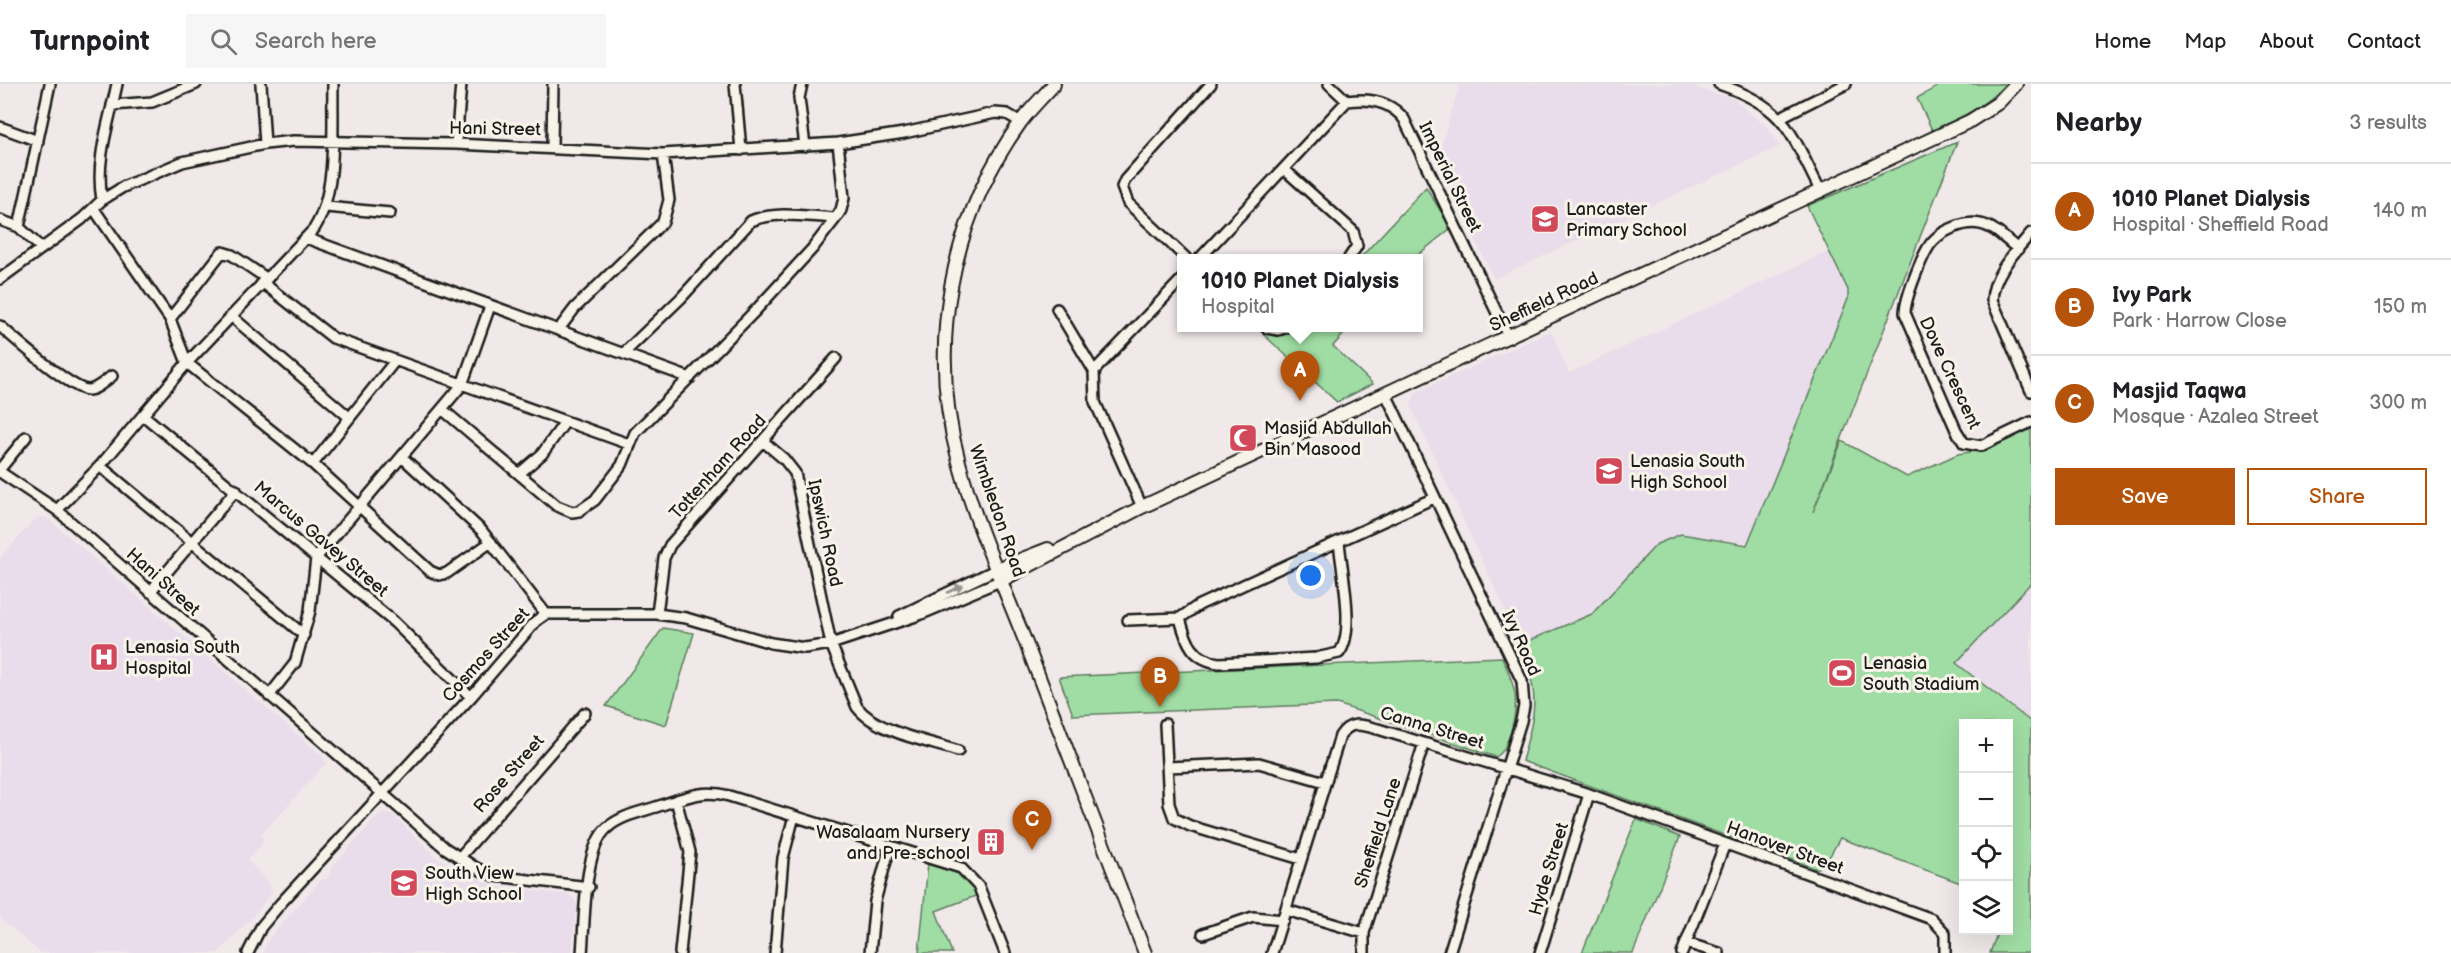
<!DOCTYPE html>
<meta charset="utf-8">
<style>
:root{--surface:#fff;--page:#f6f6f6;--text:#202124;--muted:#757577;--line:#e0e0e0;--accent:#b45309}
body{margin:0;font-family:"Balsamiq Sans",sans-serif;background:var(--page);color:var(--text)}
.controls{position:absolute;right:18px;bottom:18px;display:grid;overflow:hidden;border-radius:0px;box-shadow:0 6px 24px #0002}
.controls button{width:54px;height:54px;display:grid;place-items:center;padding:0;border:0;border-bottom:2px solid var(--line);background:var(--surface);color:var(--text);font:30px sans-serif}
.you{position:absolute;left:1311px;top:492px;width:21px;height:21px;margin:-15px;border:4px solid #fff;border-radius:50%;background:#1a73e8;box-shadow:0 0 0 9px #1a73e833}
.badge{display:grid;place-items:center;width:39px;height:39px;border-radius:50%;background:var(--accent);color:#fff;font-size:20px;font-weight:700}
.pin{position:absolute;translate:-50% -50px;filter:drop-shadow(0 2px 3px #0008)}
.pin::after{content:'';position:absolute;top:32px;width:21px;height:18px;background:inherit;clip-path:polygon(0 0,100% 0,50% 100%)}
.popup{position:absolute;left:1177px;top:170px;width:246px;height:78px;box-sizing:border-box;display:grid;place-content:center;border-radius:0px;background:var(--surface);filter:drop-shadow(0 2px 4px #0005);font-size:20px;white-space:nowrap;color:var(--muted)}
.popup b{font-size:22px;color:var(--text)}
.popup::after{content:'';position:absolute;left:50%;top:100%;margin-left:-12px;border:12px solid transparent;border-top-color:var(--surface)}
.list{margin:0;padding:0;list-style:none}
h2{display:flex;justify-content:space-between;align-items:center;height:78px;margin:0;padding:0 24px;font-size:26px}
h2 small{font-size:20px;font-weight:400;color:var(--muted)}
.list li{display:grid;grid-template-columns:39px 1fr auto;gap:18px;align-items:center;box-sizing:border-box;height:96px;padding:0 24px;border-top:2px solid var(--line)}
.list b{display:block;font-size:22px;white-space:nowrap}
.list p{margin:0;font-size:20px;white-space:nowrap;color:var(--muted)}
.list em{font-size:20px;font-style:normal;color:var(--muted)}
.actions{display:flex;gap:12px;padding:18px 24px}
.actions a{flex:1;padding:14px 0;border:2px solid var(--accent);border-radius:0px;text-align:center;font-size:21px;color:var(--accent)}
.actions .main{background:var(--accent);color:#fff}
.icon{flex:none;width:33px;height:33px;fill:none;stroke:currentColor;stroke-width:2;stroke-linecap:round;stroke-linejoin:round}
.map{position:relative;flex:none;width:2031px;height:869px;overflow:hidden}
header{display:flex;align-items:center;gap:36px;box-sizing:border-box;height:84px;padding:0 30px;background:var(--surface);border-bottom:2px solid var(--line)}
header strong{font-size:28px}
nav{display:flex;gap:33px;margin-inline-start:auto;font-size:21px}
.search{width:420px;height:54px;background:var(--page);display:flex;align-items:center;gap:15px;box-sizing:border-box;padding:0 21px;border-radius:0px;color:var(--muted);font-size:22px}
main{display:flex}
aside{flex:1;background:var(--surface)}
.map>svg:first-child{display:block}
.built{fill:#e9dceb}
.green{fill:#a0dda4;stroke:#5e7c60;stroke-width:1.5}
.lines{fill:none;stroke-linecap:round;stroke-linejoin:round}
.minor-casing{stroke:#1c1c1c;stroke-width:14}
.tertiary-casing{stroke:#1c1c1c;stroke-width:16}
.minor{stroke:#f7f3e8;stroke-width:9}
.tertiary{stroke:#f7f3e8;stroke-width:12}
.oneway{fill:#94928c}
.labels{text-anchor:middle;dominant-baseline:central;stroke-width:6;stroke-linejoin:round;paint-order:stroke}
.street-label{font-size:18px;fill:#1c1c1c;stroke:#f7f3e8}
.poi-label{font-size:18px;fill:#1c1c1c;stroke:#f7f3e8;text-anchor:start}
</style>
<header>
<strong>Turnpoint</strong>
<div class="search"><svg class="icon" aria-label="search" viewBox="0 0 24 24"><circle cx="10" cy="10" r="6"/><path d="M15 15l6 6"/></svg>Search here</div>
<nav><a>Home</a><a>Map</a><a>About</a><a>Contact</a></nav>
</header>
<main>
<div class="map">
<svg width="2031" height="869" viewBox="0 0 2031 869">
<rect width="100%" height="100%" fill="#f1e9e9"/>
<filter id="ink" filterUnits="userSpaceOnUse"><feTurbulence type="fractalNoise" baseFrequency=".0167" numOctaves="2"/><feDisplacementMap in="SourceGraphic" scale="12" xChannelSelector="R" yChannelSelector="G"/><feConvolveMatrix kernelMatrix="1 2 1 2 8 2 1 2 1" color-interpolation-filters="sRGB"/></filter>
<g filter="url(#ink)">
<!-- built -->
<path class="built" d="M1460,0H1685L1734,15L1768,44L1780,62L1494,195L1437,75Z
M1829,167L1848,206V215L1747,462L1682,450L1657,460L1592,530L1521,560L1411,323L1415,309L1551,247L1569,289Z
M37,433L47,434L322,672L326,679L261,751L264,758L247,776L270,800L272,808L255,830L218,869H41L0,834V474Z
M2031,499V638L1956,579Z
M380,730H392L437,774L498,803L570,811L577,820L572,869H263L270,853L322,795H327L332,783Z"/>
<!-- green -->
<path class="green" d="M1938,0H2005C1984,24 1960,34 1932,46L1917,14L1937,3Z
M1957,58L1813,428L1842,357L1907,393L1958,370L1987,365L2031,344V499L1956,579L2031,638V869H1990L1998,847L2008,846V640H1964L1963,800L1840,754L1826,779L1817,785L1522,677C1537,622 1539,615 1521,560L1592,530L1657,460L1681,450L1747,461L1848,215V206L1807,122Z
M1426,103L1451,144L1414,174H1360Z
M1290,244H1349L1333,262L1373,300L1337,318L1264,251L1286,247Z
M663,544L694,549L666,641L606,622Z
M1502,573C1516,604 1520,617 1510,650C1506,660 1505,667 1496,673L1337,620L1073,631L1059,593Z
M1636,735L1680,753L1633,869H1582Z
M928,779C951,785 966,790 978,811L936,827L952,869H919Z"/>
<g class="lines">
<!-- minor casing -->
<g class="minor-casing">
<path id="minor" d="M261,0L265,60
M735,0L741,66
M802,0L799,14L805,62
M1329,0L1347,17
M1719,0C1788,24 1790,48 1821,108
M112,21L152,18L196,0
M1781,33L1846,0
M0,43L38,57
M456,60L461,0
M552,63L553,0
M1285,86L1353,147L1357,162L1349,174
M102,116C95,76 109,39 117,0
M326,123L390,129
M94,125L170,235L187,279L313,380L430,487L439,491L447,489L491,458
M0,136L19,143L41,164
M19,143L50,0
M2031,149C2015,168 1993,190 1992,216L2031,307
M306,154L690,294
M2018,165C2007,157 1994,142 1980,140C1965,137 1943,146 1933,157C1923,167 1905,215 1905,229L1956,346L1964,359L1981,362L2031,338
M1186,174L1128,119L1122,103L1125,96L1211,0
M1200,174L1347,17C1369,14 1390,17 1404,35L1509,254
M0,195L82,135L102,116L123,103L182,78L265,60L294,57L456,60L663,70L838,59L904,49L995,29L1007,30L1021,38
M262,198L333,254L629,360
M1057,225L1094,287
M231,232L349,333
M170,235L222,168L232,171L266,194
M0,242C15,255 71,305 88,306C96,306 106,296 112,292
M1267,244L1278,246L1285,244
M559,245L575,224L663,138L669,116L663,70
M624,269L681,214L751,137C776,126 810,133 836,134
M1386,310L1522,597L1524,622L1521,637L1449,869
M442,325L557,422L572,428L579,427L595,416L622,381L635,349L756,226L812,165L836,134L841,126L844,114L838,59
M143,331L394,538L471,613
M764,358L784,375L795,389L831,560L857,623C876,648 928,657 958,667
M402,373L482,447L546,530
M313,380L394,278
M100,382L304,551
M0,385L26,353
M0,388L57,426L445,764L476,784L495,792L589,803
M520,389L542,370L565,338
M1142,423L1095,318L1094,287L1182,195
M57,426L100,382L187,279L314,145C338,107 332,44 333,0
M1339,457C1341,485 1356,548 1339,569L1316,574L1219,579C1193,576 1186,558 1180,534L1199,521L1434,414
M150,508L236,406
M657,530L664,474L670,461L836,274
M899,532L997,485
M1128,536L1180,534
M269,612L295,579L310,527L316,474L462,301L490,222
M1165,640L1169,720L1174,734L1190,742L1301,775
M1167,683L1259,679L1325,698
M676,716L690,768L680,869
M459,774L585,629
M1286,826L1364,849
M1203,850L1253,833L1283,836
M1686,859L1719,869
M248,869L261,843L281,819L471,613L536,537L546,530H657L686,534L771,559L805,564L831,560L919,531L1002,496
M582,869C585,838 583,765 607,744C621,731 645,727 662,721C686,713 704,705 729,712L961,784L979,803L1005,869
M775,869L783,774L794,732
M870,869L875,817L890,763
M1272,869L1340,652C1350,636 1362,641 1378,645L1589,710L1932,835L1945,849V869
M1364,869V849L1424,659
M1540,869L1589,710
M1682,869L1725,760"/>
</g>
<!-- tertiary casing -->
<g class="tertiary-casing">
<path id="tertiary" d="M1054,0C1043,13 1030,25 1020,39C950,137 927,261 959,378C976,442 1005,505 1029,567C1068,668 1106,768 1145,869
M997,485L1048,465
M1002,496L1142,423L1970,37L1998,19L2016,0"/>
</g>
<!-- minor -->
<use href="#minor" class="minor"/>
<!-- tertiary -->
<use href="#tertiary" class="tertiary"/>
</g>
<!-- one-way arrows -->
<defs><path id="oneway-solid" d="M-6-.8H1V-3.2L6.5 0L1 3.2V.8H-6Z" transform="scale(1.5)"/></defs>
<use class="oneway" href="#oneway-solid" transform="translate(955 505) rotate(-26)"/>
</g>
<!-- icons -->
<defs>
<g id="school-square" transform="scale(1.5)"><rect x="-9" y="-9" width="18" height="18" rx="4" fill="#d1495b" stroke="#f7f3e8"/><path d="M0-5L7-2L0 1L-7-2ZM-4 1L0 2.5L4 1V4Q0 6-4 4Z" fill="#fff"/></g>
<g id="mosque-square" transform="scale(1.5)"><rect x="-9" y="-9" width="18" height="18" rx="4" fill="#d1495b" stroke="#f7f3e8"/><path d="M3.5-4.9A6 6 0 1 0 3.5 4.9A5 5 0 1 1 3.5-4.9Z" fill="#fff"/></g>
<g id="hospital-square" transform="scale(1.5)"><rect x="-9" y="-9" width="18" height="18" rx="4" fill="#d1495b" stroke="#f7f3e8"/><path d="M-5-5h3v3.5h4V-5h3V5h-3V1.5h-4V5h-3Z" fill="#fff"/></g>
<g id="stadium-square" transform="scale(1.5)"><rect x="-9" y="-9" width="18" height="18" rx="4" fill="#d1495b" stroke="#f7f3e8"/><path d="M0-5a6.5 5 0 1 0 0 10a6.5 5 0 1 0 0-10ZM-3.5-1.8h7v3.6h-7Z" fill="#fff"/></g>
<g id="building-square" transform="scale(1.5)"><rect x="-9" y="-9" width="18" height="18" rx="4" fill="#d1495b" stroke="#f7f3e8"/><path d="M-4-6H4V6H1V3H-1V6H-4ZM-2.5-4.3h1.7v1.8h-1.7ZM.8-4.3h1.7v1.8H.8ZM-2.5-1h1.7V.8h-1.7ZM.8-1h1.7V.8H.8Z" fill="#fff"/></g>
</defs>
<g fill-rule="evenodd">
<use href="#school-square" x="1545" y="135"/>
<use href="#mosque-square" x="1243" y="354"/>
<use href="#school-square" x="1609" y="387"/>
<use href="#hospital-square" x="104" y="573"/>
<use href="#stadium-square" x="1842" y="589"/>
<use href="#building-square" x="991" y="758"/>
<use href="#school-square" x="404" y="799"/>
</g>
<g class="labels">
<!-- street labels -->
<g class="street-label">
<text transform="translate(495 45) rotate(1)">Hani Street</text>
<text transform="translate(1450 93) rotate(64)">Imperial Street</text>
<text transform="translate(1544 218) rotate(-25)">Sheffield Road</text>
<text transform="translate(1950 289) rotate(65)">Dove Crescent</text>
<text transform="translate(718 383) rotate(-48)">Tottenham Road</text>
<text transform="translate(997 427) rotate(71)">Wimbledon Road</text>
<text transform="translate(825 449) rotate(78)">Ipswich Road</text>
<text transform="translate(321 455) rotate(40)">Marcus Gavey Street</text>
<text transform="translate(163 498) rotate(42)">Hani Street</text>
<text transform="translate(1521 559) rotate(66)">Ivy Road</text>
<text transform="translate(486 571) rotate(-48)">Cosmos Street</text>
<text transform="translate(1432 644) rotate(17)">Canna Street</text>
<text transform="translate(509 690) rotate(-49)">Rose Street</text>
<text transform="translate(1378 749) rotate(-72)">Sheffield Lane</text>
<text transform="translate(1785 764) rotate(20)">Hanover Street</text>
<text transform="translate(1549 785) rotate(-73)">Hyde Street</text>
</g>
<!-- poi labels -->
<g class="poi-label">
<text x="1566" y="125">Lancaster<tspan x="1566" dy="21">Primary School</tspan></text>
<text x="1264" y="344">Masjid Abdullah<tspan x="1264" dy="21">Bin Masood</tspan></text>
<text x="1630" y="377">Lenasia South<tspan x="1630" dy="21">High School</tspan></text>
<text x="125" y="563">Lenasia South<tspan x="125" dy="21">Hospital</tspan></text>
<text x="1863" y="579">Lenasia<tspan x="1863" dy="21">South Stadium</tspan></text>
<text x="970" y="748" text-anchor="end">Wasalaam Nursery<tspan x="970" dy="21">and Pre-school</tspan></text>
<text x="425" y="789">South View<tspan x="425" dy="21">High School</tspan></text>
</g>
</g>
</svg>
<div class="controls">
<button>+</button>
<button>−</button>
<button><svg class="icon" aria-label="locate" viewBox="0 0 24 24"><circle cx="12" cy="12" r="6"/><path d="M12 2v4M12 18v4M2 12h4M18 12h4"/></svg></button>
<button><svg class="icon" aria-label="layers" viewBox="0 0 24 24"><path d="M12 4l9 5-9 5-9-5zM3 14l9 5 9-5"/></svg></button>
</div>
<div class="you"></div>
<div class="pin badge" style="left:1300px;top:317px">A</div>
<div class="popup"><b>1010 Planet Dialysis</b>Hospital</div>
<div class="pin badge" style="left:1160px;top:623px">B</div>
<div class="pin badge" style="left:1032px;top:766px">C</div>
</div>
<aside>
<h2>Nearby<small>3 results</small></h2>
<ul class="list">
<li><span class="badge">A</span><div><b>1010 Planet Dialysis</b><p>Hospital · Sheffield Road</p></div><em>140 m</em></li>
<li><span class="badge">B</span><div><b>Ivy Park</b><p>Park · Harrow Close</p></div><em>150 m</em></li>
<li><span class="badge">C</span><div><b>Masjid Taqwa</b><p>Mosque · Azalea Street</p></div><em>300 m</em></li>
</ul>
<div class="actions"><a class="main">Save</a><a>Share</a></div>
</aside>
</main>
